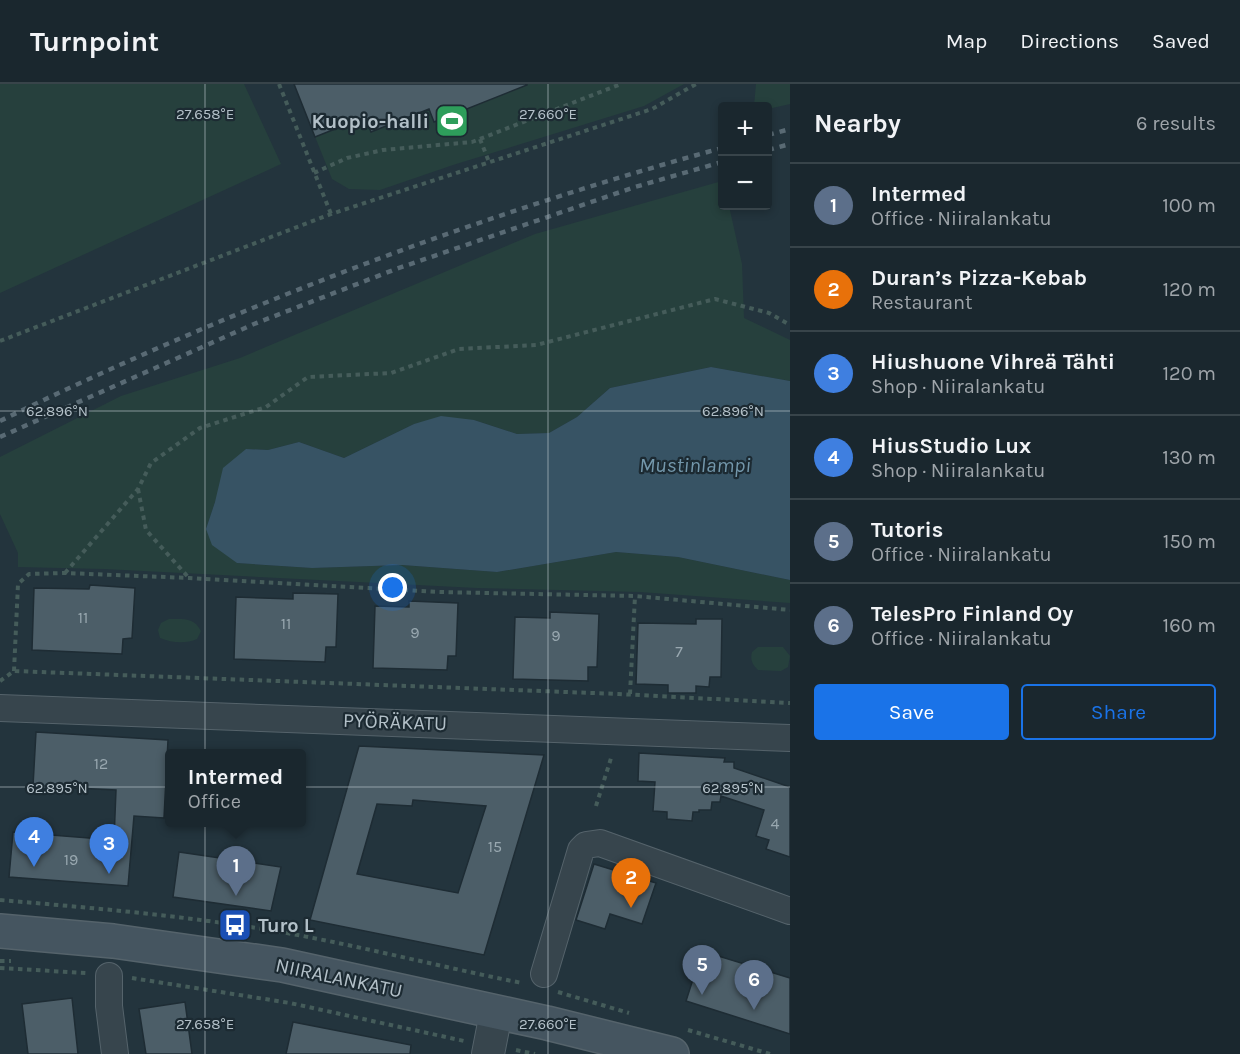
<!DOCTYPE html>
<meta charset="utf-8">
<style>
:root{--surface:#1a272e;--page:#232f36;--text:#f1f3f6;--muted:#9fa5aa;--line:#38444a;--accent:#1a73e8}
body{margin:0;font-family:Karla,sans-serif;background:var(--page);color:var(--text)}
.controls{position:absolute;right:18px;top:18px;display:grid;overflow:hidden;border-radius:6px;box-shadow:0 3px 9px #0003}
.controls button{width:54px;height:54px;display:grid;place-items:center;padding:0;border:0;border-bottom:2px solid var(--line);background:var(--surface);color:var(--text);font:30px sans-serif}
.you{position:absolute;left:393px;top:504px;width:21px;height:21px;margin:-15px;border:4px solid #fff;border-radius:50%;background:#1a73e8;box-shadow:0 0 0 9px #1a73e833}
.badge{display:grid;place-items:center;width:39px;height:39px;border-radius:50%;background:var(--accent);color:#fff;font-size:20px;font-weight:700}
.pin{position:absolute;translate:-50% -50px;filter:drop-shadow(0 2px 3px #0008)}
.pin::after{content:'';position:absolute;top:32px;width:21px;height:18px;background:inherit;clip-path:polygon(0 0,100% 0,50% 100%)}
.popup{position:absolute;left:165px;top:665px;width:141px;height:78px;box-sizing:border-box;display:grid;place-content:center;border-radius:6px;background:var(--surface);filter:drop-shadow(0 2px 4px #0005);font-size:20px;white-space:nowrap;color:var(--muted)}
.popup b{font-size:22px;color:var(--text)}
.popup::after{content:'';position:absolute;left:50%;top:100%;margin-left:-12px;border:12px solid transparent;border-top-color:var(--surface)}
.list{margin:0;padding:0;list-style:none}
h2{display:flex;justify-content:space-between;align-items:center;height:78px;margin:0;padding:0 24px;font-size:26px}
h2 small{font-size:20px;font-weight:400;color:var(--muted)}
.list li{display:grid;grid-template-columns:39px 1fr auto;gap:18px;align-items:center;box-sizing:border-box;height:84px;padding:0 24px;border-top:2px solid var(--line)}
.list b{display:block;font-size:22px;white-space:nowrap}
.list p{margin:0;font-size:20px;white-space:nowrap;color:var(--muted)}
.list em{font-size:20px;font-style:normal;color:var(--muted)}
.actions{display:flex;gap:12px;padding:18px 24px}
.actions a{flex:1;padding:14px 0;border:2px solid var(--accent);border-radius:6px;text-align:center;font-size:21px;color:var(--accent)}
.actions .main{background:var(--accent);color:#fff}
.map{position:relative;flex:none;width:790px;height:970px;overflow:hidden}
header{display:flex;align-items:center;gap:36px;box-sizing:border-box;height:84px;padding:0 30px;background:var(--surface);border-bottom:2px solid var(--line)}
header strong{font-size:28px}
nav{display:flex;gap:33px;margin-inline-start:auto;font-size:21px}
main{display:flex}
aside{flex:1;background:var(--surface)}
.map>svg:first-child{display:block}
.green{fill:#26403d}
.water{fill:#375364}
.building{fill:#4c5e68;stroke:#1e2c34;stroke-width:1.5;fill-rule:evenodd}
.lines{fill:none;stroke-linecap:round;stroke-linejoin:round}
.minor-casing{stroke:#55636b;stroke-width:28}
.tertiary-casing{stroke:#55636b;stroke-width:34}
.secondary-casing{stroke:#55636b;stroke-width:36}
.path{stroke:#455c5a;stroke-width:4;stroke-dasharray:4.5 4.5;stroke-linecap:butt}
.minor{stroke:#37454d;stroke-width:26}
.tertiary{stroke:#37454d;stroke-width:32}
.secondary{stroke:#455560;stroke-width:33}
.rail{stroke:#596a74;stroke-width:4.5;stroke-dasharray:6 6;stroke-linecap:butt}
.ticks{fill:none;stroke:#b3c0c8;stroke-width:1.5;stroke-opacity:0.45}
.labels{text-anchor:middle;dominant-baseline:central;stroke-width:4.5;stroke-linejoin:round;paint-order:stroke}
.number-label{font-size:16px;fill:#99a8b0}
.poi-label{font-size:20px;font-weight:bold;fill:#b3c0c8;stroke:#1c2a32;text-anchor:end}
.street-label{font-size:20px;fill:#b3c0c8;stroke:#1c2a32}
.water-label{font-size:21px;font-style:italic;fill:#7397ab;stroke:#1c2a32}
.ticks-label{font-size:15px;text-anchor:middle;fill:#b3c0c8;stroke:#1c2a32;stroke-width:4.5;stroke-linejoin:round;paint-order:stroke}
</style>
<header>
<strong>Turnpoint</strong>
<nav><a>Map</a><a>Directions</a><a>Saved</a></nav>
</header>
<main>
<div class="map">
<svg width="790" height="970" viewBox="0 0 790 970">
<rect width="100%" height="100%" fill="#23343d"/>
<!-- green -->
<path class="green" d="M0,0H244L281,80L0,209Z
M294,0H684L644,22L453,81L380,106L349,105L332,95Z
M756,0H790V20L768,25V22H754Z
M722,97V122H729L742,180L744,234L790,256V297L711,283L610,304L577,333L549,349L517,350L474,336L414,340L344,374L299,358L268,366L246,365L215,418L206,445L237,479L312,484L402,481L497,488L616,468L678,473L790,496V519L640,508L477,504L104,485L18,483V469L0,430V373L121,312L240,274L535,150Z
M169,535C183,535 194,533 201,547L197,555C186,560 172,559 160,554L158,546L161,539Z
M758,563H783L790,572L788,583L781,587L758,586C752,580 750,576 752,568Z"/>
<!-- water -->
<path class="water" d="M711,283L790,297V496L678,473L616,468L497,488L402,481L312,484L237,479L212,461L206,445L215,418L223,384L246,365L268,366L299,358L344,374L414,340L441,332L474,336L517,350L549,349L577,333L610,304Z"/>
<!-- building -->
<path class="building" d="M294,0H527V1L434,38L429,25L371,48L365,33L315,53Z
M90,501L135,504L132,554L123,555L122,570L32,566L34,504L89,505Z
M293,509L338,510L336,563H326L325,578L234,575L236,513L293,515Z
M409,517L458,519L456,572H448L447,586L373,584L375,522L409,523Z
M550,528L599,530L597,583H588V597L513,595L515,533L550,534Z
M696,535H722L721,593H710L709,603L696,602V609H668V601L636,600L638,539L696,540Z
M36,648L168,656L164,734L134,732L128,802L9,793L13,748L114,756L116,706L33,702Z
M359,662L544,671L484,871L310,836ZM413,716L486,722L458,809L357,790L377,720L412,722Z
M639,669L725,674L724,678H734V684L790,703V773L766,765L769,756L756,752L764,726L721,712L720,718H712L711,726H699V728H693L692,737L667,735V728L653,727L655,698L638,697Z
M179,768L281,783L271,827L173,813Z
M594,780L656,799L642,840L610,830L605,845L576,836Z
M702,867L790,894V950L686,917Z
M72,914L78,970H28L22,920Z
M185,918L192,970H146L139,925Z
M293,938L411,961L410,970H286Z"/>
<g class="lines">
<!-- minor casing -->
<g class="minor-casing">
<path id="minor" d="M0,624L790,654
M544,890L581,766L586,761L600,759L790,827
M109,892V922L115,970"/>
</g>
<!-- tertiary casing -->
<g class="tertiary-casing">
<path id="tertiary" d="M488,970L496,929"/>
</g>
<!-- secondary casing -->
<g class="secondary-casing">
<path id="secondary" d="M0,847L113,857L282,881L547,939L672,970"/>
</g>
<!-- path -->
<path class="path" d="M279,0L331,130
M480,55L489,78
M314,89L347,74L383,66L472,58L621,0
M0,257L331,130L652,25L696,0
M138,405L146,446L189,494
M65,489L138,405L151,379L200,344L266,323L308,293L391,289L459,265L536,261L715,215L769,229L790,241
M14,587L18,500L29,490L65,489L189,494L438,508L635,512L790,526
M0,597L14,587L619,610L790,619
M630,610L635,512
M596,722L612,671
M0,816C94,824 188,832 281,848C361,862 441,883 522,899
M0,877H11
M0,884L86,889
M132,894L290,919L464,957
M558,908L629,929
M688,946L770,970
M516,966L535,970"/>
<!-- minor -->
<use href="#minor" class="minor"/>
<!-- tertiary -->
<use href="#tertiary" class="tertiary"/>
<!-- secondary -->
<use href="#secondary" class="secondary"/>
<!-- rail -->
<path class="rail" d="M768,51L790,45
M768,66L790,60
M0,337C232,224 474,132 722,64
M0,353L254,240L396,185L635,103L722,78"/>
</g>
<!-- ticks -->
<path class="ticks" d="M205,0V970M548,0V970M0,327H790M0,703H790"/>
<!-- icons -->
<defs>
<g id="stadium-square" transform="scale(1.725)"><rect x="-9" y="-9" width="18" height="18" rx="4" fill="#2e9e5b" stroke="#1c2a32"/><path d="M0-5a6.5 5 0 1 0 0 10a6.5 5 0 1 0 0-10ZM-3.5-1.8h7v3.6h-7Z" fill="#fff"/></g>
<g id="bus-square" transform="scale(1.725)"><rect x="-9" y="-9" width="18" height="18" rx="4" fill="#1a4fb4" stroke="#1c2a32"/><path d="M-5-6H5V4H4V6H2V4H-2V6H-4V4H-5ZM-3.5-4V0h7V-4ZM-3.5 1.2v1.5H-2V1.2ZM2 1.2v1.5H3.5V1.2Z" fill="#fff"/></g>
</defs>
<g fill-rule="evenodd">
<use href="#stadium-square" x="452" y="37"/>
<use href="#bus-square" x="235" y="841"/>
</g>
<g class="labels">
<!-- number labels -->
<g class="number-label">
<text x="83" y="533">11</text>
<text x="286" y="539">11</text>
<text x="415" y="548">9</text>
<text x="556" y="551">9</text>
<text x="679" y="567">7</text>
<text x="101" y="679">12</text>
<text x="775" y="739">4</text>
<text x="495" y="762">15</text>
<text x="71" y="775">19</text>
</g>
<!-- poi labels -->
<g class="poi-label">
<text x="429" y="37">Kuopio-halli</text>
<text x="258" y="841" text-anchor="start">Turo L</text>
</g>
<!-- street labels -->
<g class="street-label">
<text transform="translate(395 638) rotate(2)">PYÖRÄKATU</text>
<text transform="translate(339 894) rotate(12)">NIIRALANKATU</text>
</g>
<!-- water labels -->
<g class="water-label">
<text x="695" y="381">Mustinlampi</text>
</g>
</g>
<g class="ticks-label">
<text x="205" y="35">27.658°E</text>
<text x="548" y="35">27.660°E</text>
<text x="57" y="332">62.896°N</text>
<text x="733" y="332">62.896°N</text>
<text x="57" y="709">62.895°N</text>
<text x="733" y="709">62.895°N</text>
<text x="205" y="945">27.658°E</text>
<text x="548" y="945">27.660°E</text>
</g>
</svg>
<div class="controls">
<button>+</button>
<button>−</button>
</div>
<div class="you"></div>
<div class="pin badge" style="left:236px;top:812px;background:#5c6f8a">1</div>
<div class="popup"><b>Intermed</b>Office</div>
<div class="pin badge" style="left:631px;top:824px;background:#e8710a">2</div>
<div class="pin badge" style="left:109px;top:790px;background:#3f7fe0">3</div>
<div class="pin badge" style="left:34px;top:783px;background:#3f7fe0">4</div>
<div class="pin badge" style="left:702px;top:911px;background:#5c6f8a">5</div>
<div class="pin badge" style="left:754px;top:926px;background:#5c6f8a">6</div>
</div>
<aside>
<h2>Nearby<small>6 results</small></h2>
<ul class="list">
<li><span class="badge" style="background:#5c6f8a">1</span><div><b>Intermed</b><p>Office · Niiralankatu</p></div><em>100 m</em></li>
<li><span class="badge" style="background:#e8710a">2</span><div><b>Duran’s Pizza-Kebab</b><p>Restaurant</p></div><em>120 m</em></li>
<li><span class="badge" style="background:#3f7fe0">3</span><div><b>Hiushuone Vihreä Tähti</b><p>Shop · Niiralankatu</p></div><em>120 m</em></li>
<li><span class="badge" style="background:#3f7fe0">4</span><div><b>HiusStudio Lux</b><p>Shop · Niiralankatu</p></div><em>130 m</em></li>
<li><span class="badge" style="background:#5c6f8a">5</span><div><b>Tutoris</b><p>Office · Niiralankatu</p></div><em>150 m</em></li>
<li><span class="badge" style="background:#5c6f8a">6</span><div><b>TelesPro Finland Oy</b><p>Office · Niiralankatu</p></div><em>160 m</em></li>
</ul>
<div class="actions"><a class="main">Save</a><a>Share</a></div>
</aside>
</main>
